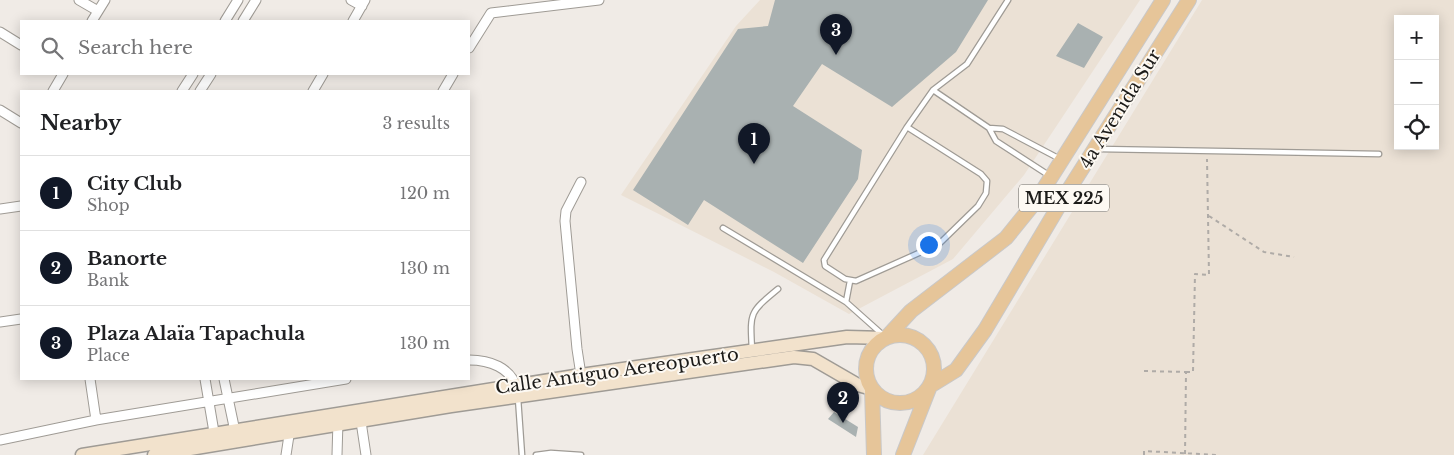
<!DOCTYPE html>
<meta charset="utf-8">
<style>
:root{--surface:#fff;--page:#f2f2f2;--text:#202124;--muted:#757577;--line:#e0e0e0;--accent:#111827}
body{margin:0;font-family:"Libre Baskerville",serif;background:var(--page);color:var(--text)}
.controls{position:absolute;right:15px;top:15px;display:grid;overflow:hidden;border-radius:0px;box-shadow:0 2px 12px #0003}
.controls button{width:45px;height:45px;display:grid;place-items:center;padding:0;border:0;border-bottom:1px solid var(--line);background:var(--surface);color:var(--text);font:25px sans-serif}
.you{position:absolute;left:928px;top:244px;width:18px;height:18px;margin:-12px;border:4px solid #fff;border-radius:50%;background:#1a73e8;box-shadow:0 0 0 8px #1a73e833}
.badge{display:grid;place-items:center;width:32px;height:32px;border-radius:50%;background:var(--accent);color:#fff;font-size:16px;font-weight:700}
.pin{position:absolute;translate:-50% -41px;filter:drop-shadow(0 1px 2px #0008)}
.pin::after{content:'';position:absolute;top:26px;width:18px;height:15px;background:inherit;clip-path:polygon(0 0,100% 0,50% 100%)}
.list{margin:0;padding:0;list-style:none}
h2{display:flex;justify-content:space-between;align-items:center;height:65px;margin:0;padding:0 20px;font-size:21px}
h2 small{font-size:16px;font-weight:400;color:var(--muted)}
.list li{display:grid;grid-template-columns:32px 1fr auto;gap:15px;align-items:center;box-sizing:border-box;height:75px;padding:0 20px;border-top:1px solid var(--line)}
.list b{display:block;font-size:19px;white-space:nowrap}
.list p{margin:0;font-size:16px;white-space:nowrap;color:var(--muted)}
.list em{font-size:16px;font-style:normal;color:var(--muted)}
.icon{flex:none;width:28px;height:28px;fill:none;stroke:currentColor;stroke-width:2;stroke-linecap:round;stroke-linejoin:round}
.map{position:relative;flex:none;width:1454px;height:455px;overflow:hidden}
.search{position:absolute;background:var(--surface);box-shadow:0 2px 12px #0003;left:20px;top:20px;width:450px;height:55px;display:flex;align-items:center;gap:12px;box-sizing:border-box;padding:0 18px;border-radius:0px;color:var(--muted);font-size:19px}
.panel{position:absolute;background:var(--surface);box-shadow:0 2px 12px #0003;left:20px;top:90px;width:450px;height:290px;border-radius:0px}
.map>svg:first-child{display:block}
.built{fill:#ebe1d5;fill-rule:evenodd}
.building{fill:#a9b1b1}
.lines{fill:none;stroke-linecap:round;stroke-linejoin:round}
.lane-casing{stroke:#9f9b95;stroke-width:7}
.street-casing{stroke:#9f9b95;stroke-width:11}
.secondary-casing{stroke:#9f9b95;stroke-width:15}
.primary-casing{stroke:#c9c8c8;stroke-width:16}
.path{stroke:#afaba7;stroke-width:2;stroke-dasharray:4 4;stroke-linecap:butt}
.lane{stroke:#fff;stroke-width:4.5}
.street{stroke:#fff;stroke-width:9}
.secondary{stroke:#f2e2cc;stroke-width:12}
.primary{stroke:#e6c599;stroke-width:14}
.labels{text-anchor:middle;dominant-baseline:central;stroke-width:4;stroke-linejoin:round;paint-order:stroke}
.shield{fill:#fdf9f3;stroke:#605e5a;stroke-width:1}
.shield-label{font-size:16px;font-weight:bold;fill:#1c1b19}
.street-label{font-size:18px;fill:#1c1b19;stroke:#fdf9f3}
</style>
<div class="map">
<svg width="1454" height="455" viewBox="0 0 1454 455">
<rect width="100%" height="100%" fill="#f0ebe6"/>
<!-- built -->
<path class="built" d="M760,0H1140L1024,175L953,259L849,314L774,272L621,195L736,26Z
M1202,0H1454V455H923ZM1398,19H1435V146H1398Z"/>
<!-- building -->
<path class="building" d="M775,0H988L956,52L892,107L822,64L793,106L862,150L858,179L803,263L704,200L688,225L633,190L738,29L768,26Z
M1078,23L1103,37L1084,68L1056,56Z
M834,412L858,427L856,437L828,419Z"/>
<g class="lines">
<!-- lane casing -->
<g class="lane-casing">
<path id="lane" d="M933,90L989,128L996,141L1050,176
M907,127L981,174L987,181L986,193L978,206L939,244L856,281L845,279L825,266L824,260L907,127L933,90L967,64L1008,0
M989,128L1003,129L1060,159
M1099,149L1379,154
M723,228L846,302L883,335
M846,302L850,281
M752,350C750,312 749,313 778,289
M518,398L522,455
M536,455L551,453L581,455"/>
</g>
<!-- street casing -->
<g class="street-casing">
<path id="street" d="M79,0L98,11
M351,0L362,6
M92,21L105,0
M225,21L238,0
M243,21L256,0
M353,21L365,0
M0,32L21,45
M469,48L491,13L599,0
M53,91L63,74
M182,91L193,74
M200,91L211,74
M313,91L323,74
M443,91L453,74
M0,110L21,123
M581,182L566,211L565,221L577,349L581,375
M0,209L21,206
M0,322L21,319
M469,360C489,360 511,367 517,389
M90,379L96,420
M205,379L215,438
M224,379L236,436
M360,415L366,455
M0,440L96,420L346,379
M286,455L290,429
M337,455L338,421"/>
</g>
<!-- secondary casing -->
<g class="secondary-casing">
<path id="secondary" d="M82,455L581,375L847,337L886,338
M154,455L451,406L794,357L813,359L858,385L872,389"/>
</g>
<!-- primary casing -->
<g class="primary-casing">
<path id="primary" d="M866 369a34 34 0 1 1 68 0a34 34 0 1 1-68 0Z
M886,338L911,311L1006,238L1036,201L1163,0
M872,389L874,455
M903,455L930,386L956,370L985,330L1066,194L1189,0"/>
</g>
<!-- path -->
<path class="path" d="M1209,216L1264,252L1294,257
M1144,371L1186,372L1185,455
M1186,372H1193L1195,274L1209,275L1207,159
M1144,455V451L1218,455"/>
<!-- lane -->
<use href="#lane" class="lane"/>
<!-- street -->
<use href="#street" class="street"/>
<!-- secondary -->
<use href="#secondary" class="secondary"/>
<!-- primary -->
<use href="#primary" class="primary"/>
</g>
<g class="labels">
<!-- shield labels -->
<rect class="shield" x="1019" y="184.5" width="90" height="27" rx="4"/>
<g class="shield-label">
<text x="1064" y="198">MEX 225</text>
</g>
<!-- street labels -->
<g class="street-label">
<text transform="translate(1120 109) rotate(-58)">4a Avenida Sur</text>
<text transform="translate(617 371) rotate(-8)">Calle Antiguo Aereopuerto</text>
</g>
</g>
</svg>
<div class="controls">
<button>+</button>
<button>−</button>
<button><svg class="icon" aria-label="locate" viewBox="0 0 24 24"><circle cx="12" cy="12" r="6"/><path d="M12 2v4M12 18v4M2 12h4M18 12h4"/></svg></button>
</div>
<div class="you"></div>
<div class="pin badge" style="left:754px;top:164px">1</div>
<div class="pin badge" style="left:843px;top:423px">2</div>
<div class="pin badge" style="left:836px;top:55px">3</div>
<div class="search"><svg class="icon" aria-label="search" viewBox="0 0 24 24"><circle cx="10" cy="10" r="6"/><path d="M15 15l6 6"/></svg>Search here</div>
<section class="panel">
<h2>Nearby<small>3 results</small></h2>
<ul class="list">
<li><span class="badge">1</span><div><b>City Club</b><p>Shop</p></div><em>120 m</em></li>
<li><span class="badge">2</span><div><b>Banorte</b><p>Bank</p></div><em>130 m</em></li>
<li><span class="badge">3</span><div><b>Plaza Alaïa Tapachula</b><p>Place</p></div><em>130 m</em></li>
</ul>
</section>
</div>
